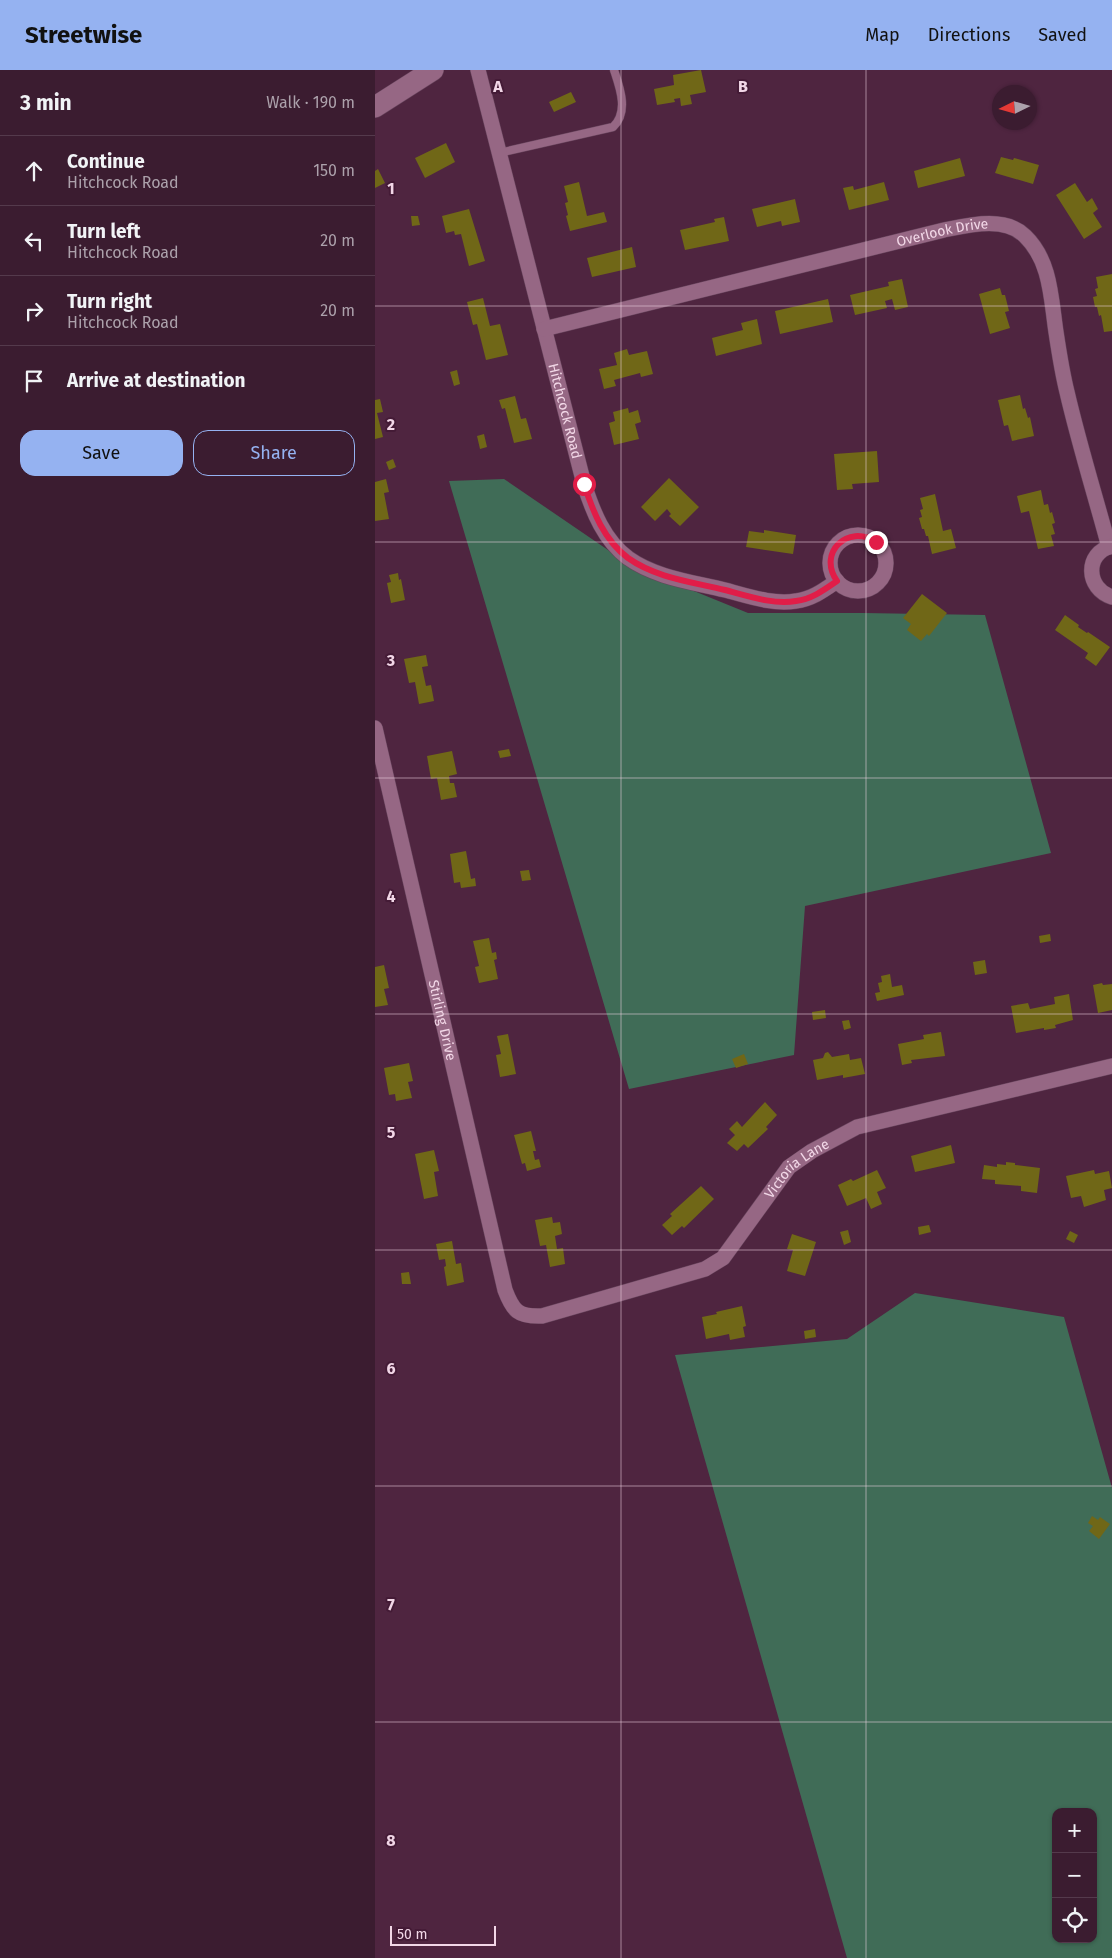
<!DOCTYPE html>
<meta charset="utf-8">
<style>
:root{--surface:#3b1c30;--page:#46293c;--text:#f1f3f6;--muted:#aca1ab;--line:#543a4c;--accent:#95b2f1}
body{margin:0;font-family:"Fira Sans",sans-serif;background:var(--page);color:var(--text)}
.controls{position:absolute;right:15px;bottom:15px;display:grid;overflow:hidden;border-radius:10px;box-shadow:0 1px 4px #0004}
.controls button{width:45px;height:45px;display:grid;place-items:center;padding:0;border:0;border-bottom:1px solid var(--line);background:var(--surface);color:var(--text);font:25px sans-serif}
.compass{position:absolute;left:617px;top:15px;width:45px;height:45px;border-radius:50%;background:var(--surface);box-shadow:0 1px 4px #0004;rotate:265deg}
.scale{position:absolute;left:15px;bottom:12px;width:106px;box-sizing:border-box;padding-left:5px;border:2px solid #f2d7e7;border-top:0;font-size:14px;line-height:18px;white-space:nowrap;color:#f2d7e7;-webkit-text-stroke:4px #441b36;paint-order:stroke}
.stop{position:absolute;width:15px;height:15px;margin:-11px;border:4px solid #e11d48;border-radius:50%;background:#fff}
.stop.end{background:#e11d48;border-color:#fff;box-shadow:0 1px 5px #0008}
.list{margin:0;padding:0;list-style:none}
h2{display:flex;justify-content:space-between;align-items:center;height:65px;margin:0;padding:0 20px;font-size:21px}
h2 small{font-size:16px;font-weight:400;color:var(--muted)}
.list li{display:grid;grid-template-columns:32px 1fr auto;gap:15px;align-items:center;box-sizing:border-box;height:70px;padding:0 20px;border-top:1px solid var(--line)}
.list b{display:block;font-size:19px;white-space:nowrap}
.list p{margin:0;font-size:16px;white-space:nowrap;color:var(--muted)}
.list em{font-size:16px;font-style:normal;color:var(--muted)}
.actions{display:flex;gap:10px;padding:15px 20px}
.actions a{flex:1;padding:11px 0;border:1px solid var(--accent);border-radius:15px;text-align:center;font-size:18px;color:var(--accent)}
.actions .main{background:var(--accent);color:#111}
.icon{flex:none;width:28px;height:28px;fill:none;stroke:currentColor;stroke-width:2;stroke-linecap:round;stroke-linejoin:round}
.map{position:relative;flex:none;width:737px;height:1888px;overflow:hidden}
header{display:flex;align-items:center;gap:30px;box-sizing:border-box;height:70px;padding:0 25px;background:var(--accent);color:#111}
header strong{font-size:24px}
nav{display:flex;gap:28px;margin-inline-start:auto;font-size:18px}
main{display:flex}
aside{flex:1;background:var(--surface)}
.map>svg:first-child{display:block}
.green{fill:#406c57;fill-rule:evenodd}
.building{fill:#706717}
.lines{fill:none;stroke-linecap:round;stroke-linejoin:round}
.lane-casing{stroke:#68455d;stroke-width:9}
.street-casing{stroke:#68455d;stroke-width:16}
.secondary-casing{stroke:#68455d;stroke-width:22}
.lane{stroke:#966784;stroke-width:8}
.street{stroke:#966784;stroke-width:15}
.secondary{stroke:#966784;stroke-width:21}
.route{stroke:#e11d48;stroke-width:6}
.grid{fill:none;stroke:#f2d7e7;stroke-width:1;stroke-opacity:0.55}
.labels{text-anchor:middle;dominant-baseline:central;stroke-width:4;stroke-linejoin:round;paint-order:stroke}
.street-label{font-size:14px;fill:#f2d7e7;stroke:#441b36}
.grid-label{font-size:16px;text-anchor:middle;font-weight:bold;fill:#f2d7e7;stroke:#441b36;stroke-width:4;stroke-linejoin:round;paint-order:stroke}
</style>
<header>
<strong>Streetwise</strong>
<nav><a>Map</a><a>Directions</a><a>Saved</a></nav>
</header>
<main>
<aside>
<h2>3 min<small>Walk · 190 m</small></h2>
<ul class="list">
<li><svg class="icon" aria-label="ahead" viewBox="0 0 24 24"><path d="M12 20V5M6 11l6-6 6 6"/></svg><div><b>Continue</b><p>Hitchcock Road</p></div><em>150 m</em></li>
<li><svg class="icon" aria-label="left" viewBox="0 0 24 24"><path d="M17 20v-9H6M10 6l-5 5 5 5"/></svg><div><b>Turn left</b><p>Hitchcock Road</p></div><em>20 m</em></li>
<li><svg class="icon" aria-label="right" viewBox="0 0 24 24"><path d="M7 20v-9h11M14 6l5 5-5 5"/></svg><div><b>Turn right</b><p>Hitchcock Road</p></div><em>20 m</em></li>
<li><svg class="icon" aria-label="arrive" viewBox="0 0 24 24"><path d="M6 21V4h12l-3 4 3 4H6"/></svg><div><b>Arrive at destination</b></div></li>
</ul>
<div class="actions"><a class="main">Save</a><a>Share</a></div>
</aside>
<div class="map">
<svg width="737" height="1888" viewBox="0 0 737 1888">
<rect width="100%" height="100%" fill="#4f2540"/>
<!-- green -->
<path class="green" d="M129,409L255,495L373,543H488L610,545L676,783L430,836L419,985L254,1019L74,411Z
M540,1223L689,1247L737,1418V1888H472L300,1285L472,1269ZM681,1742H718V1869H681Z"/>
<!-- building -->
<path class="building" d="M326,0L331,22L315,25L317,34L306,36L305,28L299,29L300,32L282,35L279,19L299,15L298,5Z
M196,22L201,32L179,42L174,32Z
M71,73L80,92L50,108L40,88Z
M626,87L638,90L639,88L664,95L658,114L620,103Z
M585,88L590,106L543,118L539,101Z
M3,99L10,113L0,118V101Z
M204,112L212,146L229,142L232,152L195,161L191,146L193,145L190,133L193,132L189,116Z
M509,112L514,130L474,140L468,118L478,116L479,120Z
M700,113L712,132L717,128L723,139L718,143L727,157L709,169L681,125Z
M420,129L425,152L407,156L406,151L382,157L377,139Z
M94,139L110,191L94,196L86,164L80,165L79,161L71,163L67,146Z
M36,146H43L45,155L37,156Z
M349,147L354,171L310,180L305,160L340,152L339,149Z
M257,177L261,197L217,207L212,188Z
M737,204V261L729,262L726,245L724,246L722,237H720L718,227L722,226L720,219L723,218L721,207Z
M527,209L533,237L520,240L517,229L510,231L512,238L480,245L475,225L514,216L513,212Z
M625,218L627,225H630L634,241L630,242L635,258L615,264L604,224Z
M108,228L115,256L125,254L133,285L111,290L102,254L98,255L92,232Z
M453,229L458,252L405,264L400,241Z
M382,249L387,274L341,286L337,268L368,260L366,253Z
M252,279L254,285L272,281L278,304L266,307L265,303L239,310L241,316L229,319L224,299L242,295L239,283Z
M82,300L85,314L79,316L75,302Z
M645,325L648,339L650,338L653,348L655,347L659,366L637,371L633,355L629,356L623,330Z
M140,326L146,349L151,348L157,369L139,373L130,338L127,339L124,330Z
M5,329L8,342L2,343L8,367L0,369V330Z
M253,338L254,343L263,340L266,352L260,354L264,369L239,375L234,353L240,351L238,342Z
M109,364L112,377L105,379L102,366Z
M502,381L504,412L477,414L478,419L462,420L459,384Z
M18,389L21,397L14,400L11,392Z
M294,408L324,437L305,456L294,446L296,444L292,439L280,451L266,437Z
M11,409L14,422L9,423L14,449L0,451V412Z
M666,420L669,435L673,434L675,443L677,442L680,453L677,454L680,464L676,465L679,476L663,479L654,441L646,443L642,426Z
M560,424L568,461L576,459L581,478L557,484L553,466H551L549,459H547L544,448L547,447L545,440L548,439L545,428Z
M389,460L421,465L418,484L371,477L374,461L389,463Z
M23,503L24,510L26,509L30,530L16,533L12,513L16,512L14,505Z
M547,524L572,543L554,566L552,564L546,571L532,560L536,554L528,548Z
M690,545L704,555L703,557L712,563L713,562L735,577L721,596L710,588L713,583L680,560Z
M51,585L53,596L47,597L51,616L56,615L59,631L44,634L40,612L34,613L29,589Z
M134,679L136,686L125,688L123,681Z
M77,681L82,704L74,706L75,713H79L82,727L66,730L62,708L56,709L52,686Z
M91,781L96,809L100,808L101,816L86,818L85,812L79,813L75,784Z
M154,800L156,810L147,811L145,801Z
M675,864L676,871L665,873L664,866Z
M114,868L117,883L121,882L122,889L119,890L123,909L104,913L100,897L104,896L98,871Z
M610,890L612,903L600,905L598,892Z
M9,895L14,918L9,919L13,935L0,937V897Z
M515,904L517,917L527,915L529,925L502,931L500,923L505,922L503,913L507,912L506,906Z
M727,913L728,915L737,914V940L723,943L718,915Z
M694,924L698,950L680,955L681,958L669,960V958L641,963L636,936L653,933L655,939L680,934L679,927Z
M450,940L451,948L438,950L437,942Z
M474,950L476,958L469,960L467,951Z
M566,962L570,986L536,990L537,993L527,995L523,974L549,969L548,965Z
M133,964L141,1004L125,1007L121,985L126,984L122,966Z
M453,982L457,987L474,984L475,990L486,988L490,1004L468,1008V1005L442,1010L438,990L448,988L450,983Z
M369,984L373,994L361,998L357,989Z
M34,993L38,1011L33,1012L37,1028L21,1031L20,1024L14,1025L9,998Z
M390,1032L402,1045L391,1057L393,1059L373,1078L369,1074L362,1081L352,1073L360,1065L354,1059L362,1051L367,1057Z
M156,1061L161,1081H158L160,1090L164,1089L166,1097L152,1101L150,1093L147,1094L139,1065Z
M576,1075L580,1093L540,1102L536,1086Z
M59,1080L64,1101L59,1102L63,1126L49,1129L40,1084Z
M631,1092L640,1093V1095L665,1098L662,1123L646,1121V1116L620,1114V1110L607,1109L609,1095L622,1097V1094L631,1095Z
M502,1100L511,1118L502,1122L507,1134L496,1139L491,1128L472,1136L463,1115L476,1109L478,1111Z
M719,1100L720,1104L734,1101L737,1118L729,1120L731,1130L709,1137L706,1126L696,1128L691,1106Z
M326,1116L339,1129L309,1158L307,1156L297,1165L287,1155L297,1146L295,1144Z
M177,1147L178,1153L185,1152L187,1164L180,1166L182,1179L188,1178L190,1194L175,1197L171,1175L165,1176L160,1150Z
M554,1155L556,1162L544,1165L543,1157Z
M473,1160L476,1172L469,1175L465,1162Z
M695,1161L703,1165L699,1173L691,1169Z
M417,1164L441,1172L430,1206L412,1201L418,1180L412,1179Z
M77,1171L81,1194L86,1193L89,1212L72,1216L69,1197L71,1196L70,1189L64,1190L61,1174Z
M34,1202L36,1214H27L26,1203Z
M367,1236L371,1256L368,1257L370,1267L355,1270L354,1264L331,1269L327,1247L342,1244L341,1242Z
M440,1259L441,1267L430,1269L429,1261Z
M717,1446L723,1450L725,1447L735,1454L724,1469L714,1461L718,1456L713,1453Z"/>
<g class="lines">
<!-- lane casing -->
<g class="lane-casing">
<path id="lane" d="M124,83L238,57C254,42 245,18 239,0"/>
</g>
<!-- street casing -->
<g class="street-casing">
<g id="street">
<path id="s1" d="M103,0L209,414C218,442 229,470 253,488C281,508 318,512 350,520C373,526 398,535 421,531C437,529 449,520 462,511"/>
<path id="s2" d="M169,259L569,160C594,155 630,146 650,166C676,191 676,229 681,262C684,282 687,302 692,322C704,374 720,425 734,477"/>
<circle cx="483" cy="493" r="28"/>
<path d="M737,476C709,483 711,519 737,527"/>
<path id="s3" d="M0,658L130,1220C138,1241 143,1247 167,1246L330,1199L348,1188L414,1097L437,1081L482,1057L737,996"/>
</g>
</g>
<!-- secondary casing -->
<g class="secondary-casing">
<path id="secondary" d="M0,37L58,0"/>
</g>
<!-- lane -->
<use href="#lane" class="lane"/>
<!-- street -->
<use href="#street" class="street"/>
<!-- secondary -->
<use href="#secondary" class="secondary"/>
</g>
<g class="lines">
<!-- route -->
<path class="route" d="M209,414C218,442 229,470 253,488C281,508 318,512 350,520C373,526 398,535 421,531C437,529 449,520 462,511C442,483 473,453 501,472"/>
</g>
<!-- grid -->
<path class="grid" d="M246,0V1888M491,0V1888M0,236H737M0,472H737M0,708H737M0,944H737M0,1180H737M0,1416H737M0,1652H737"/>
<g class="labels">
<!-- street labels -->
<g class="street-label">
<text stroke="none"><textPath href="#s2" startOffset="410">Overlook Drive</textPath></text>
<text stroke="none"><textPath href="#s1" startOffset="352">Hitchcock Road</textPath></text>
<text stroke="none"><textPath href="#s3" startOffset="300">Stirling Drive</textPath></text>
<text stroke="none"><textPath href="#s3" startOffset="935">Victoria Lane</textPath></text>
</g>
</g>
<g class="grid-label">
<text x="123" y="22">A</text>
<text x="368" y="22">B</text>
<text x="16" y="124">1</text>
<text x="16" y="360">2</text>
<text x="16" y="596">3</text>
<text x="16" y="832">4</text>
<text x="16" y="1068">5</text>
<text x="16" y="1304">6</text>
<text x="16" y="1540">7</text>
<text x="16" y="1776">8</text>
</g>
</svg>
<div class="controls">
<button>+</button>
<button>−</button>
<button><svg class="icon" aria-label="locate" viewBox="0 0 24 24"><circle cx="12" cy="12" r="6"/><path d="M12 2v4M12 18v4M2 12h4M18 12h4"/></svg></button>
</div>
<svg class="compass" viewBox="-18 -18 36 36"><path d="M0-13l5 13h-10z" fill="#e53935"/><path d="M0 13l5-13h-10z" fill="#aca1ab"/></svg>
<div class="scale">50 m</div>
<div class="stop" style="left:209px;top:414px"></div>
<div class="stop end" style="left:501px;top:472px"></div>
</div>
</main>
